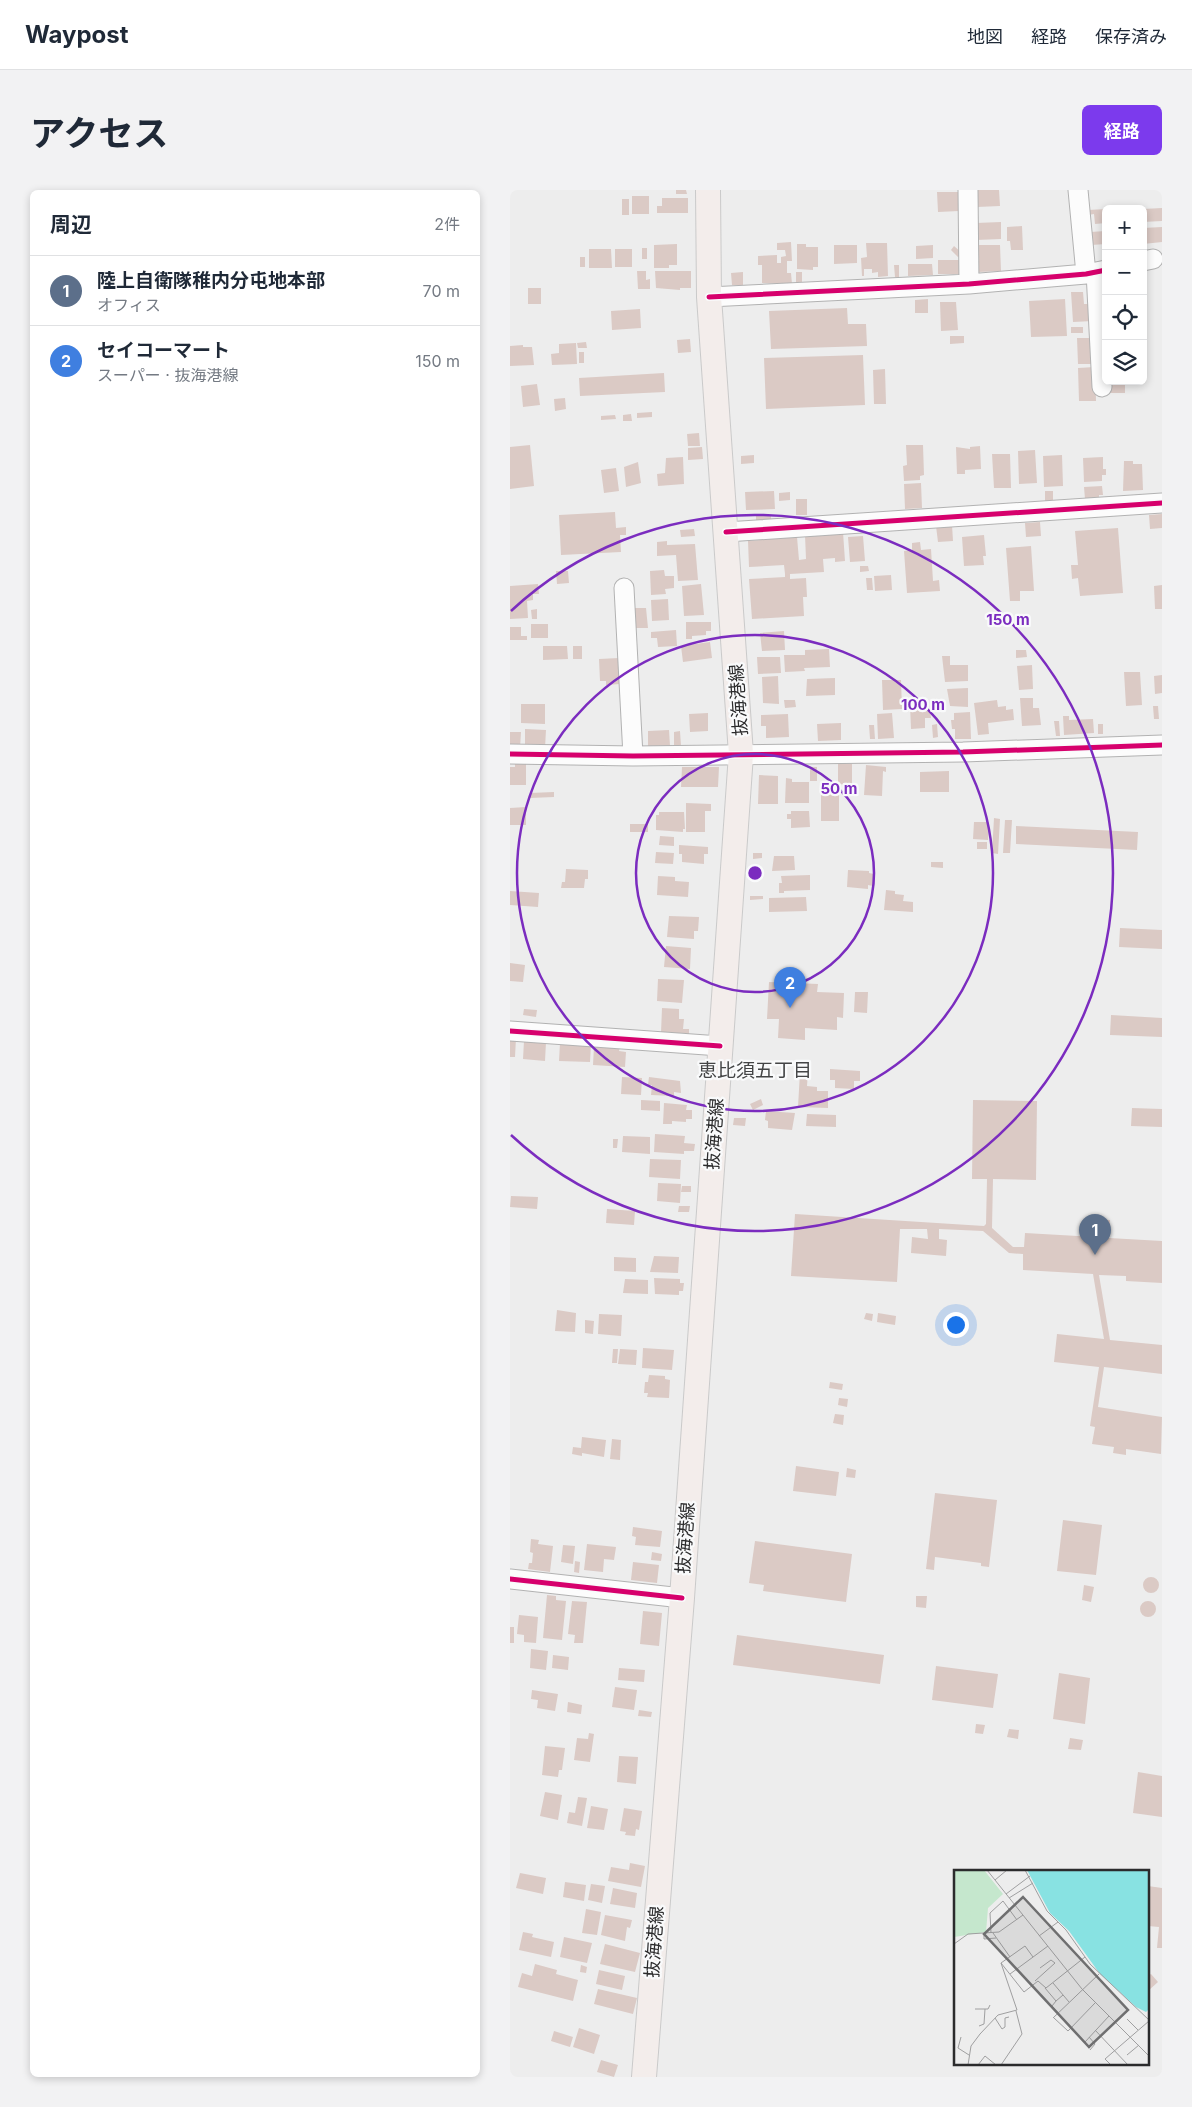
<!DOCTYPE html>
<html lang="ja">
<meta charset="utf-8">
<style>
:root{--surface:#fff;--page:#f2f2f3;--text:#1f2937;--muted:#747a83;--line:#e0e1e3;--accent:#7c3aed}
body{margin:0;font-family:Inter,"Noto Sans JP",sans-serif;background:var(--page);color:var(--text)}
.controls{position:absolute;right:15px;top:15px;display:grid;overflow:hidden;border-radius:8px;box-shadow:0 2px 8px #0003}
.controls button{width:45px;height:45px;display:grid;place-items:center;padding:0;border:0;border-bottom:1px solid var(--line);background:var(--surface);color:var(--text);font:25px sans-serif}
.you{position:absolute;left:445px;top:1134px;width:18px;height:18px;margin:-12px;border:4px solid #fff;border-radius:50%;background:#1a73e8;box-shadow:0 0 0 8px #1a73e833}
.badge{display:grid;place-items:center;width:32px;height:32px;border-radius:50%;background:var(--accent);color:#fff;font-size:16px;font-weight:700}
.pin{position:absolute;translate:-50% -41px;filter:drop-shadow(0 1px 2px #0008)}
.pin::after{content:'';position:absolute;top:26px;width:18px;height:15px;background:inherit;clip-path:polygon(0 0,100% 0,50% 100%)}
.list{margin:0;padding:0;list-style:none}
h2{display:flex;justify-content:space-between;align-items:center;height:65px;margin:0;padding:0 20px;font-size:21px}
h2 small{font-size:16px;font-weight:400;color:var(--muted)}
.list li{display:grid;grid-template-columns:32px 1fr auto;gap:15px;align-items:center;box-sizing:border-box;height:70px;padding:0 20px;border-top:1px solid var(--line)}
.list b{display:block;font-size:19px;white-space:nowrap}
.list p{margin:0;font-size:16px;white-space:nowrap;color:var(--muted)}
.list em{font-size:16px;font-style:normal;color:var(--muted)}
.icon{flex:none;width:28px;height:28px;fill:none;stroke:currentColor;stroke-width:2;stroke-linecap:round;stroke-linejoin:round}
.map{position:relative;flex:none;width:652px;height:1887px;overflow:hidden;border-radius:8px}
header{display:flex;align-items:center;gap:30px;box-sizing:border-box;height:70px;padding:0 25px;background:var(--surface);border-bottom:1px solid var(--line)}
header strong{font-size:24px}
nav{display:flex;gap:28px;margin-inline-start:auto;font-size:18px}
.intro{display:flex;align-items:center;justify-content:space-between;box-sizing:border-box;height:120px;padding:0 30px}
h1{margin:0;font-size:35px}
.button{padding:12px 22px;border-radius:8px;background:var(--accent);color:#fff;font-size:18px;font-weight:700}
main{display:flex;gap:30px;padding:0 30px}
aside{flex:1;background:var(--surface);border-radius:8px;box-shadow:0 2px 8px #0003}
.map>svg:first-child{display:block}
.building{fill:#dbcac5}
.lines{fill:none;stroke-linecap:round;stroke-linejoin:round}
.minor-casing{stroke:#b2b2b2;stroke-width:21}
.major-casing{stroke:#cacaca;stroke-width:26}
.minor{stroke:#fcfcfc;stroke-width:19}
.major{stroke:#f3edeb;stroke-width:24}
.cycleway-casing{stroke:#f9fafb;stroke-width:8}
.cycleway{stroke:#d6006c;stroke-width:5}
.ring{fill:none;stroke:#7b2cbf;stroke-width:2.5}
.labels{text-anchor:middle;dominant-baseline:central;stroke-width:4.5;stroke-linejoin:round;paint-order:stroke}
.street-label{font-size:18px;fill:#2b2b2c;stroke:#f9fafb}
.neighbourhood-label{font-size:19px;fill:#444546;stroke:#f9fafb}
.inset-road{fill:none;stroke:#9f9fa0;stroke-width:1}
.view{fill:#6f6f70;fill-opacity:0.15;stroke:#6f6f70;stroke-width:2.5}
.inset-edge{fill:none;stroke:#2b2b2c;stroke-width:2.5}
.centre{fill:#7b2cbf;stroke:#f9fafb;stroke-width:2.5}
.ring-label{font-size:15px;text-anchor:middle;font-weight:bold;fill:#7b2cbf;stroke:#f9fafb;stroke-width:4.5;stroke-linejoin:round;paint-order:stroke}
</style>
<header>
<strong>Waypost</strong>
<nav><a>地図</a><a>経路</a><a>保存済み</a></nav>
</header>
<div class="intro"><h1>アクセス</h1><a class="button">経路</a></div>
<main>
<aside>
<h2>周辺<small>2件</small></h2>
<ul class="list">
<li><span class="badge" style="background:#5c6f8a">1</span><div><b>陸上自衛隊稚内分屯地本部</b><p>オフィス</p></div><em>70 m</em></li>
<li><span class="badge" style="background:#3f7fe0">2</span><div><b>セイコーマート</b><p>スーパー · 抜海港線</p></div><em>150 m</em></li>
</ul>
</aside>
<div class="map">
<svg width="652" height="1887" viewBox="0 0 652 1887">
<rect width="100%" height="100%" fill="#ededed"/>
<!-- building -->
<path class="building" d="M166,0H176L177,4H166Z
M466,0H489L490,16L467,17Z
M427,2H448L449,21L428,22Z
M122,6H139V24H122Z
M152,8H178V23H147V16H152Z
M112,9H119V25H112Z
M652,18V31L633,32V19Z
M596,19V33L585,34L584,24L578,25V20Z
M491,32V49L466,50V33Z
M512,36L513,60H501L500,51H497V37Z
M652,37V52L633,54V38Z
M596,41V54L581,55L580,42Z
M281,52L282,71H277V83H281L282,94L252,93V75H248V66L267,65V73H271V67L276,66L275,60H267V53Z
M356,53H377L378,86L368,87V82L362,83V79H354V86H352L351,68L357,67Z
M167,54V75H159V78H144V55Z
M287,54H296V57H308V77H303V80L287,79Z
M324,55H347V73L324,74Z
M423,55V68L406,69V56Z
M468,55H490L491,81L468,82Z
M444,56L452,63L448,67L441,60Z
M132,58H137V69H132Z
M79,59H101L102,78H79Z
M105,59H122V77H105Z
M70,67H75V77H70Z
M428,70H449V84H428Z
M398,74H422L423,85L398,86Z
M384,75H389V87H385Z
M127,81H136V90L140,89V99H128Z
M145,81H181V98H170V100L146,98Z
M233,82V95H222L221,83Z
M286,82H292V94H286Z
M18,98H31V114H18Z
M561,102H573L574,114H582L583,131L563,132Z
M418,109V123H405V110Z
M555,109L557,146L521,147L519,111Z
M430,112H446L448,140L431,141Z
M337,118L338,134H356L357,156L261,159L259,121Z
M130,119L131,138L102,140L101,121Z
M561,137H573V143H561Z
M440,146H454V153L440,154Z
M567,148H582L583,174H568Z
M180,149L181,162L168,163L167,150Z
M76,152L77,158H68L67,153Z
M66,153L67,174L42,175L41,164L49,163V154Z
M13,155V157H22L24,175L0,176V156Z
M69,162H74V173H69Z
M353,165L355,215L256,219L254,168Z
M585,177L586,211H569L568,178Z
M375,179L376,214H364L363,180Z
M154,183L155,202L70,206L69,188Z
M597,191H615V203H597Z
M27,194L30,215L13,217L11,196Z
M55,208L56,219L45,221L44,209Z
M142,222V227L127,228V223Z
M121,224L122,231H113V225Z
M105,225L106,229L91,230V226Z
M189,243L190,256H178L177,244Z
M20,255L24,296L0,299V257Z
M396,255H413L414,285L410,286V290L394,291L393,276L397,275Z
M470,256L471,279L455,280V284H447L446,257L460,259V257Z
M192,257L193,269L178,270V258Z
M525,260L527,293L509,294L508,261Z
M482,264H500L501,298H484Z
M244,265V273L231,274V266Z
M552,265L553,296L534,297L533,266Z
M173,267L174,294L148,296L147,284L155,283L156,268Z
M593,267V279H596V285H592V291L574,292L573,268Z
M614,271H623V274H632L633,300L613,301Z
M128,272L131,293L116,297L114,277Z
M106,278L109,301L94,303L91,280Z
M411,293L412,318L395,319L394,294Z
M592,296L593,305H589V308L575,309L574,297Z
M264,301L265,319L236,320L235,302Z
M535,301H543V311H535Z
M280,302V310L269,311V303Z
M286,309H297V325H286Z
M105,322L106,338L116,337V345H110L111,362L51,365L49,325Z
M652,324V338L640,339L639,325Z
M261,325V330L246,331V326Z
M530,332L531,346L516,347L515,333Z
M442,335L443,351L428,352L426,336Z
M608,338L613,403L570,406L568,388L562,389L561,375H568L565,341Z
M184,339L185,346L171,347L170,340Z
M333,342L335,371L325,372V368L313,369L314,382L280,384V389L296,388L297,407H293L294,426L242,429L239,389L275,387V384L274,375L239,377L238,351L287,347L289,370L296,369L295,345Z
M474,345L476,366H473L474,375L454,376L452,347Z
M353,346L355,371L340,372L338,347Z
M157,351V355L185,354L188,390L168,391L166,365L147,366V352Z
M410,352L411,360L421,359L423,391L429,390L430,401L397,403L394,361L402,360V353Z
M521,356L524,401H510V411H500L496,358Z
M350,376H358L359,381L350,382Z
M154,380L155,386H164V398L155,399L156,404L141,405L140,381Z
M46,381H58L59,393L47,394Z
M381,385L382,400L365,401L364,386Z
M356,388H362L363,400H357Z
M28,394L29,404H23V410L17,411L18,428L0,429V396Z
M191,394L194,425L174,426L172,396Z
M652,395V419H645L644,396Z
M158,409L159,430L142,431L141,410Z
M119,416H125V418H136L138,438H121Z
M27,419V429H22L21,420Z
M176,432H201V441H196V445L182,446V449H176Z
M21,434H38V448H21Z
M0,437H11V446H17V450H0Z
M166,440L167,456L148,457L147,448H141V442Z
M274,441L275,460L252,461L250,443Z
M200,452L202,468L173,472L171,456Z
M33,456H57L58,469L33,470Z
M63,456H72V469H63Z
M319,459L320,477L294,478L295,481L275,482L274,465H295V460Z
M506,460H516L517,467L506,468Z
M432,466H440V475H458V491L435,492Z
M247,467H270L271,483L248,484Z
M109,468L110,494L96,495V491H90L89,469Z
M522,475L523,499L509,500L507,476Z
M614,482H630L632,515L616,516Z
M652,485V503L645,504L644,486Z
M268,486L269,514L253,513L252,487Z
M325,488V505L296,506L297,489Z
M372,490H391L392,519L373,520Z
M458,498V517L440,516L437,499Z
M510,508H523V518H529L531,535L512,536Z
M274,510H285L286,517L275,518Z
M487,510L488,517L496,516V520L503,519L504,530L478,533L479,544L468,545L464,513Z
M11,514H35V534L11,533Z
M400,514H414L415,520H420L421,528H415V538L401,539Z
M643,516H648L649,529H644Z
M460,522L461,549H445V539H442L441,530H444V523Z
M198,523V541L180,542L179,524Z
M382,523L384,548L368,549L367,524Z
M278,524L279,547L256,548V536H251V525Z
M553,526H559V530L583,529L584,543L554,545Z
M544,531H549L550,546H546Z
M331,533V550L308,551L307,534Z
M427,534L428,547L423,548L422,535Z
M588,534H593V544H588Z
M359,535H364L365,549H360Z
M15,539L36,540L35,558H15Z
M159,540L160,556L138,557V541Z
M170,541L171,556H164V542Z
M0,542H11L10,558H0Z
M328,573L342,574V595L328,594Z
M5,574H16V595H0V577H5Z
M356,575L376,577V582L373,581L372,606L354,605Z
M172,577H209L208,597H171Z
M300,577H307V591H300Z
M439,581V602H410V582Z
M249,585L268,586V614H248Z
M276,588L282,589V592H299V613H275Z
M329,596V631H311V597Z
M44,602V607L20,608V603Z
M176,613L201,614V621H195V642H176Z
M16,617V635H0V618Z
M281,621H299L300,637L281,638V629H277V624H281Z
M149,622H174L175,639H173V642L146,640V625H149Z
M484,628L490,629L488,664L482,663Z
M495,630H502L500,663H493Z
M464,632H479L478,650L463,649Z
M120,634H138V642H120Z
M506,636L628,642L627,660L506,654Z
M150,646L164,647V656L149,655Z
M467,652H477V659H467Z
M169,655L198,657V664H194V674L172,672V664H169Z
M146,662L164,663L163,674L145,673Z
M243,663H252V668L243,669Z
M264,666H284L285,680L262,681Z
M421,672H433V678L421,677Z
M56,679L78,680V689H75L74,698H51L52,692H55Z
M338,680L359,681V683L364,684L363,696L358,695V699L337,697Z
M300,685V700L274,701V703H269V693H272L271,686Z
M148,686L165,687V691L179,692L178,707L147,705Z
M376,700L385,701V704L394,705L393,711L403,712V722L374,720Z
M0,701L29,703L28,717L0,715Z
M240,706H253V709L240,710Z
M296,707L297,721L259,722V708Z
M159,726L189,727L188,741H184V749L157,747Z
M610,738L652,740V759L609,757Z
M156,756L181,758L180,779L154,777Z
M0,773L15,775L13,792L0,791Z
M148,789L174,790L172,813L147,811Z
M259,792L308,794L307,802L334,803L333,828L327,827V840L295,838V850L268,848L269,829H257Z
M345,802H358L357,823L344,822Z
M152,818L169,819V829H174L173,839H179V845L151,843Z
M14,819L27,820L26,827L13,825Z
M601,825L652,828V847L600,845Z
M0,848H6L5,867H0Z
M14,851L36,852L35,871L13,869Z
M50,853L81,854L80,872L49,871Z
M84,856L110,857L109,861L116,862L115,877L83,875Z
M320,879L350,881V891H344V899L325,898V890H320Z
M290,882H298L297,896L307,897V901H318V918L288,917Z
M112,887L132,888L131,905L111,904Z
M139,887L170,891L171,903L164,902V906L141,905L142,895H138Z
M251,909L253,915L243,920L240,914Z
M131,910L150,911V921L131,920Z
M463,910L527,911L526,990L483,989L482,1038L503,1057H514L515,1043L585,1047L586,1029L600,1030L599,1048L652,1051V1093L616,1091V1086L589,1085L600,1150L652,1155V1184L594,1177L588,1217L652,1227L651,1264L616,1259V1265L603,1263L604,1257L582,1254L585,1237L580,1236L589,1177L544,1172L547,1144L594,1149L583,1084L513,1080V1064L499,1063L473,1041L429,1039V1049L437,1050L436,1066L401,1063L402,1047L418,1049L417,1039H390L387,1092L281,1086L285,1024L474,1036L476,1034L477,989H462Z
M154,913L177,915L176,920H182V929H176V932L162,931V934H153Z
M622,918L652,919V937L621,936Z
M256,921L285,923L282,940L258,938V931L255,930Z
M297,924L326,925V937L296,936Z
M224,928H236L235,936L223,935Z
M145,944L175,946L174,953L185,954L184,961H174V964L144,962Z
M113,946L140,947V964L112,962Z
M103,949H108L107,958H103Z
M140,969L171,970L170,989L139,987Z
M148,993L171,994L170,1013L147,1011Z
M172,996H181V1002H171Z
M1,1006L28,1007L27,1019L0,1017Z
M169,1016H180L179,1022H168Z
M97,1019L125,1021L124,1035L96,1033Z
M144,1066L169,1067L168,1083L140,1082Z
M104,1067L126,1068V1082L104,1081Z
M144,1088L170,1089V1093H174L173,1101H169V1105L145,1104Z
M115,1089L138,1090V1104L113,1103Z
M47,1120L66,1123L65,1142L45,1141Z
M356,1123L363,1124L362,1131L354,1129Z
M368,1123L386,1126L385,1135L367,1132Z
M89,1124L112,1125L111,1146L88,1144Z
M75,1130L84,1131L83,1144L75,1143Z
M133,1158L164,1160L162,1180L132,1178Z
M103,1159H108L107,1173H102Z
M110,1159L127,1160L126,1175L108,1174Z
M139,1185L155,1186V1189L160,1190L159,1208L137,1207L138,1203H134L135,1192H138Z
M320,1192L333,1194L332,1200L319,1198Z
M329,1208L338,1209L337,1217L328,1215Z
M325,1224L334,1225L333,1235L323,1233Z
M72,1247L96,1250L94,1267L72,1263V1266L62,1264L63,1257L71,1258Z
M102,1249L111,1250L110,1270L100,1269Z
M286,1276L329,1282L326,1306L283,1301Z
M337,1278L346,1280L345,1288L336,1287Z
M425,1303L487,1310L479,1377L471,1376V1373L425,1367L424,1380L416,1379Z
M553,1330L592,1335L586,1385L547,1381Z
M123,1337L152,1341L150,1357L125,1355L126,1347L122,1346Z
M21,1349L29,1350L28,1354L43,1356L40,1382L18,1379L19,1373H22L23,1363L20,1362Z
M245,1351L342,1364L336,1412L253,1401L254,1395L239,1393Z
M77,1354L106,1357L104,1370L94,1369L93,1382L74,1380Z
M53,1355L65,1356L63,1374L51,1372Z
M142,1362L152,1364L151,1371L141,1370Z
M65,1371L70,1372L69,1383L64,1382Z
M123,1372L149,1375L147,1393L121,1390Z
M633 1395a8 8 0 1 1 16 0a8 8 0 1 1-16 0Z
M574,1395L584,1397L581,1412L572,1410Z
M37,1405L46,1406V1410L56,1411L52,1450L33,1448Z
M406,1406H417L416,1418L406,1417Z
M630 1419a8 8 0 1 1 16 0a8 8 0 1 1-16 0Z
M62,1411L77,1412L73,1453H64L65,1445L58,1444Z
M133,1421L152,1423L149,1456L130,1454Z
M9,1425L28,1427L26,1453L14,1452V1445L7,1444Z
M0,1437H4V1453H0Z
M227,1445L374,1465L370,1494L223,1475Z
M21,1459L38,1461L36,1480L20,1478Z
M43,1465L59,1467L58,1480L42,1478Z
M426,1476L488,1484L483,1518L422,1510Z
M109,1478L135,1480L134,1492L108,1490Z
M549,1483L580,1488L575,1534L543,1529Z
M105,1497L127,1500L124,1520L102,1517Z
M22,1500L48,1504L45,1521L27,1518L28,1510L21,1509Z
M58,1512L72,1515L71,1524L57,1522Z
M129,1520L142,1522L141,1527L128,1526Z
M466,1534L475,1535L473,1544L465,1543Z
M499,1539L509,1540L508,1549L497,1547Z
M79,1543L84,1544L80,1572L64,1570L67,1548L78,1549Z
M560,1548L573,1550L571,1560L558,1559Z
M35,1556L55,1558L52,1580H49L48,1587L32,1585Z
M109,1566L128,1567L126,1594L107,1592Z
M628,1582L652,1586V1627L623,1623Z
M35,1602L52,1605L48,1630L30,1626Z
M68,1607L77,1608L72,1636L57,1633L59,1622L65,1623Z
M81,1616L98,1619L94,1640L77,1638Z
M114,1618L132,1621L129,1640L126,1639L125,1646L115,1645L116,1642L110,1641Z
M120,1673L135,1676L131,1697L98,1691L101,1677L119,1680Z
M10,1683L36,1688L33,1704L6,1698Z
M55,1692L76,1695L74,1711L53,1707Z
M81,1694L95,1696L92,1713L78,1710Z
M638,1696L652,1698V1758H647L649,1737L638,1736Z
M103,1698L127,1703L125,1718L100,1714Z
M76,1719L91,1722L87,1745L72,1743Z
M95,1725L122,1730L120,1738L117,1737L115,1751L91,1745Z
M13,1742L23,1744L22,1747L44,1752L41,1767L9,1760Z
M54,1747L82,1753L77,1773L50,1767Z
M95,1754L130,1763L125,1782L90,1774Z
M25,1774L47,1780L46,1784L68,1790L63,1811L8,1797L12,1783L22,1786Z
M71,1775L77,1777L76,1783L70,1782Z
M89,1780L115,1786L112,1800L86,1794Z
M641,1784L648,1792L638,1801V1786Z
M88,1799L127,1808L123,1824L84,1814Z
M69,1838L90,1845L84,1864L63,1857Z
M44,1841L63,1847L60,1857L41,1851Z
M91,1870L108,1875L104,1887L87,1882Z"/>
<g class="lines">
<!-- minor casing -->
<g class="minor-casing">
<path id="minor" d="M458,0L459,94
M568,0L576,84
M633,71L643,69
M586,82L592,197
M199,107L459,94L576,84L596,80
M216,342L652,313
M114,398L123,566
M0,564L123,566L453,562L652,555
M0,841L210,856
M0,1389L172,1408"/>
</g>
<!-- major casing -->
<g class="major-casing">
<path id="major" d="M134,1887L172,1408L231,564L199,107L198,0"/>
</g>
<!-- minor -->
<use href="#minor" class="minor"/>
<!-- major -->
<use href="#major" class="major"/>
<!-- cycleway casing -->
<g class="cycleway-casing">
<path id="cycleway" d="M199,107L459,94L576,84L596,80
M216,342L652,313
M0,564L123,566L453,562L652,555
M0,841L210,856
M0,1389L172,1408"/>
</g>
<!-- cycleway -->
<use href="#cycleway" class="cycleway"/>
</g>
<!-- distance rings -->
<g class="ring">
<circle cx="245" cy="683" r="119"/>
<circle cx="245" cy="683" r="238"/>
<path d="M1 421A358 358 0 1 1 1 945"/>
</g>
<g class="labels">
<!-- street labels -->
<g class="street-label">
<text transform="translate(228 510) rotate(-94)">抜海港線</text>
<text transform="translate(204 944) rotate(-86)">抜海港線</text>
<text transform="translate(175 1348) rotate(-86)">抜海港線</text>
<text transform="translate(144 1752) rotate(-86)">抜海港線</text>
</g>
<!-- neighbourhood labels -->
<g class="neighbourhood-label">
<text x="245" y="880">恵比須五丁目</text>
</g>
</g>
<!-- overview -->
<g transform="translate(444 1680)">
<rect width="195" height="195" fill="#ededed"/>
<path d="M0,0H30L49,24L34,38L32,62L0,67Z" fill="#c5e7cd"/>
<path d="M1,31L17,33L16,47L3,42Z" fill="#c5e7cd"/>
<path d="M73,0H195V139L192,142L182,137L146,104L115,61L96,43Z" fill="#88e2e2"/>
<path class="inset-road" d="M33,0L128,119L195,186M71,0L93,41L112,60L136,94L195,150M41,10L53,0M52,24L76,6M55,28L79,13M30,63V69L42,68M37,63L36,43L49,31L63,50M39,63L56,87M85,66L104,52M0,74L14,64L45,62L69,45M47,93L70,122L84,111L92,118L131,87M47,93L71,76L79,87M56,104L94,76M81,111L101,93L97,90L86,98M99,113L115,132M91,118L102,131L109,125M102,131L98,136L104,143M21,139H34L36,135M41,148L48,159L51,157V148L55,147M99,148L145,104M100,148L114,161L141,133M173,149L184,160M25,156L30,154L31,139M141,160L174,195M7,167L4,178L15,185M135,167L141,174L136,180M131,172L155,146M173,185L185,175M14,195L17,176L26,164L44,145L63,140L47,93M24,195L31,186L42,195M47,195L68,164L62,141M157,195L151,189L195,151"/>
<path class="view" d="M69,27L174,140L135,177L30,64Z"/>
<rect width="195" height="195" class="inset-edge"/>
</g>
<circle cx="245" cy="683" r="8" class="centre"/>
<g class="ring-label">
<text x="498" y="435">150 m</text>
<text x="413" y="520">100 m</text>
<text x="329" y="604">50 m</text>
</g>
</svg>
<div class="controls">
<button>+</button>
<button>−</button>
<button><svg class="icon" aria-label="locate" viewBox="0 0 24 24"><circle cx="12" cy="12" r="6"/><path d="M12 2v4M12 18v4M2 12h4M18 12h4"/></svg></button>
<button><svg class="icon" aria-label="layers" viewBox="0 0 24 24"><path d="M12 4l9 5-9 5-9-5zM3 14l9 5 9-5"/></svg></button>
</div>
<div class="you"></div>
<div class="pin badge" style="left:585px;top:1065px;background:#5c6f8a">1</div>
<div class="pin badge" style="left:280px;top:818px;background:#3f7fe0">2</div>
</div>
</main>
